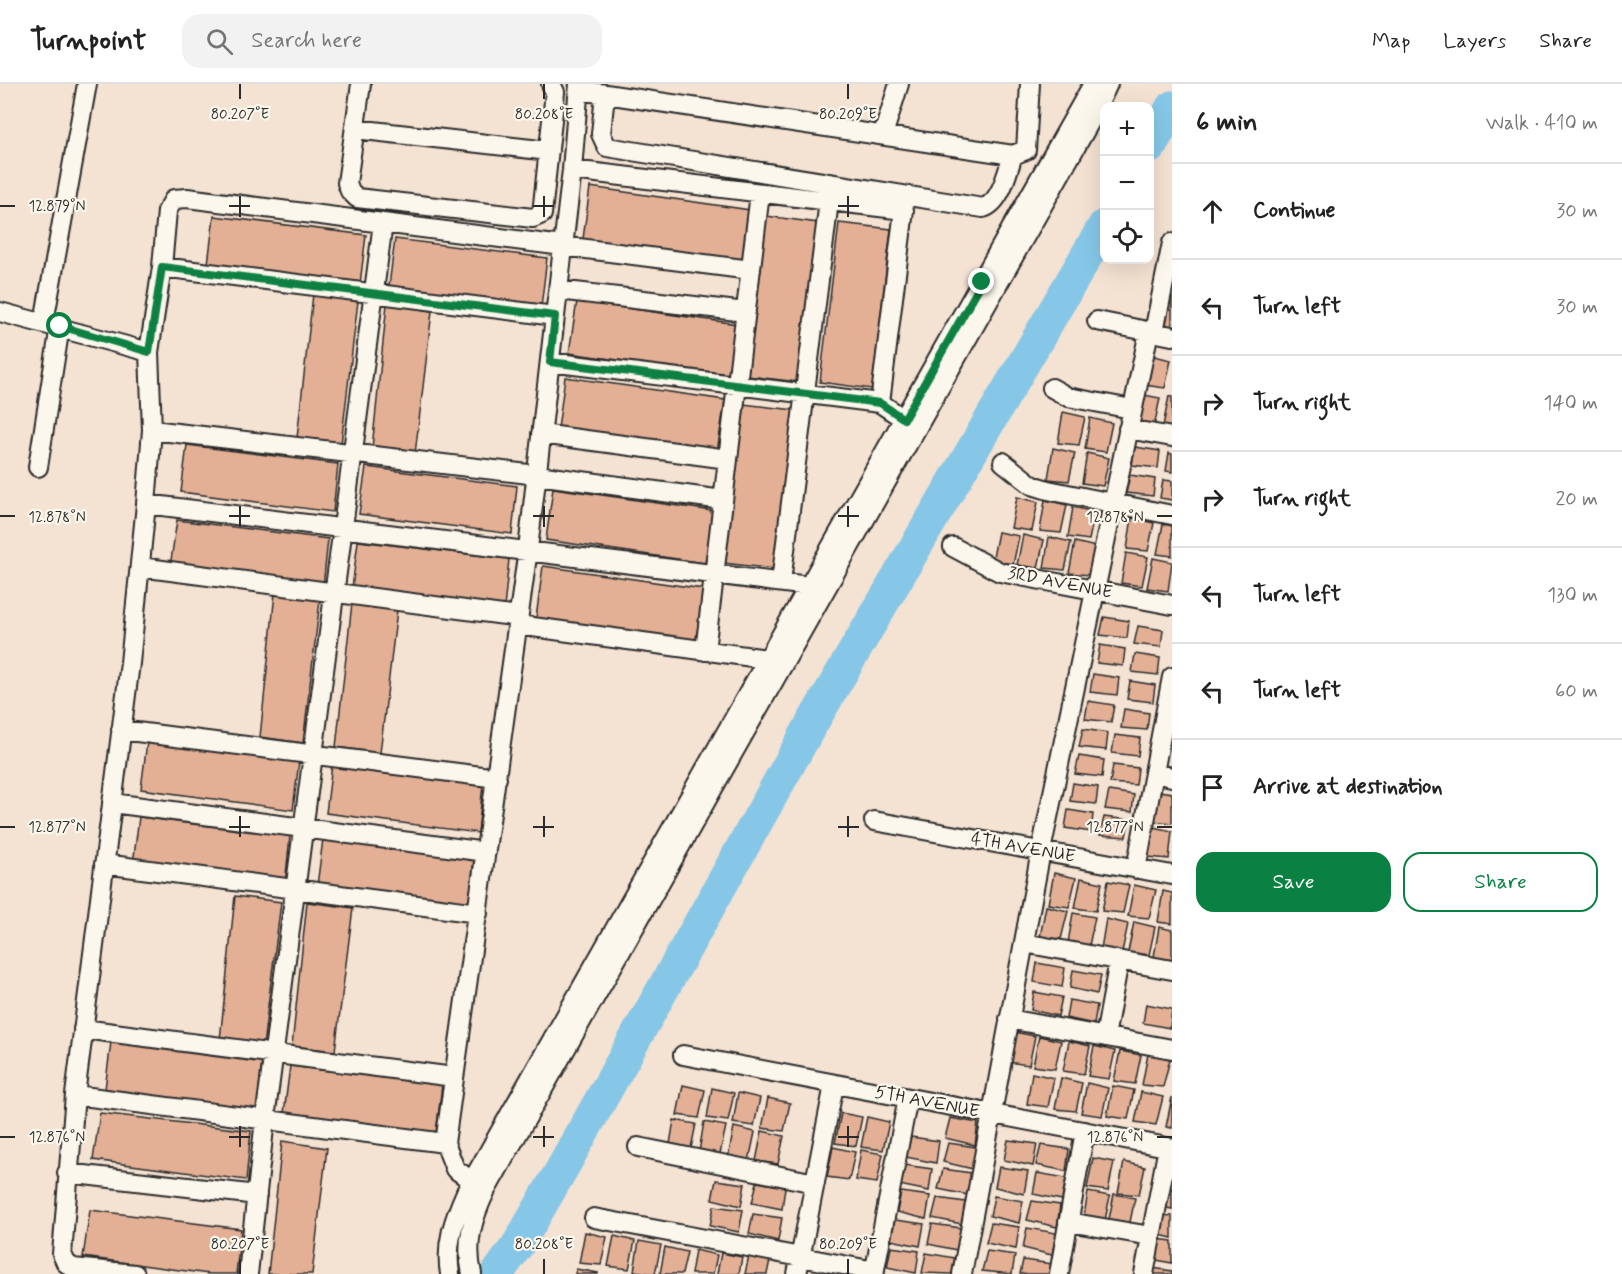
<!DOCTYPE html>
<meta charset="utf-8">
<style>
:root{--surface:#fff;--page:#f2f2f2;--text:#222;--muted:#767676;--line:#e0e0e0;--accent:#0b8043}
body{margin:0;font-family:Mynerve,sans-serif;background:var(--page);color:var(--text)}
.controls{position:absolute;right:18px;top:18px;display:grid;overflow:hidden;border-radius:12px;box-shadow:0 6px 24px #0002}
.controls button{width:54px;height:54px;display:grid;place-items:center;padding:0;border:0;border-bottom:2px solid var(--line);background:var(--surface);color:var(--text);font:30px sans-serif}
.stop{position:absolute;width:18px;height:18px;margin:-14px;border:4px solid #0b8043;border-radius:50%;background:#fff}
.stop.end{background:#0b8043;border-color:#fff;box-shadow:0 2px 6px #0008}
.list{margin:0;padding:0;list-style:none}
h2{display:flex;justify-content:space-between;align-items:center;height:78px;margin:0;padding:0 24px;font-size:26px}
h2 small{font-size:20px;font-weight:400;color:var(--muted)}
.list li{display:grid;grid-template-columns:39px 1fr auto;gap:18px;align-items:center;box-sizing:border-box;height:96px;padding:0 24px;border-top:2px solid var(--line)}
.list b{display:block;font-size:22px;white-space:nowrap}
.list em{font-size:20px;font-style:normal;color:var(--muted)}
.actions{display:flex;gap:12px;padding:18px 24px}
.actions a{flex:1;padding:14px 0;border:2px solid var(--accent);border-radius:18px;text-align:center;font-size:21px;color:var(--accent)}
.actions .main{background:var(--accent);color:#fff}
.icon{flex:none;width:33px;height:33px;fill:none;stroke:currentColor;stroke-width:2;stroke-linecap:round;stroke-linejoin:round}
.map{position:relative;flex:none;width:1172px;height:1190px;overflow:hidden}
header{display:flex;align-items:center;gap:36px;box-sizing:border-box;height:84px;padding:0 30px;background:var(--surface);border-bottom:2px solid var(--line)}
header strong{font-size:28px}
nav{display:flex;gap:33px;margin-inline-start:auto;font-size:21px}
.search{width:420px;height:54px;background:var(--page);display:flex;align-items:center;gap:15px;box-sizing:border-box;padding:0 21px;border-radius:18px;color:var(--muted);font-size:22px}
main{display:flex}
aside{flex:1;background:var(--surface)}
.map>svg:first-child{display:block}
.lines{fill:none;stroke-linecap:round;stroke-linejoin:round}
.river{stroke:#86c7e7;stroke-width:33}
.building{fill:#e3b096;stroke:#2b2b2b;stroke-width:1.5}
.minor-casing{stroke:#2b2b2b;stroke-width:22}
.minor{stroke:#fbf7ec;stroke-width:18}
.route{stroke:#0b8043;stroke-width:8}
.ticks{fill:none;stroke:#2b2b2b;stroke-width:2}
.labels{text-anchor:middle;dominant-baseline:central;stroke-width:4.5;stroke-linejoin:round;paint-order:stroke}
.street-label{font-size:18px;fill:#2b2b2b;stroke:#fbf7ec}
.ticks-label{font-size:15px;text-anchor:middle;fill:#2b2b2b;stroke:#fbf7ec;stroke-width:4.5;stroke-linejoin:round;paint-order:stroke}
</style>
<header>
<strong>Turnpoint</strong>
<div class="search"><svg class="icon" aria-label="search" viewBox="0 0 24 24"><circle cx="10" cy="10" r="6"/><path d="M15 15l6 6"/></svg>Search here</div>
<nav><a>Map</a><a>Layers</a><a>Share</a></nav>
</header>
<main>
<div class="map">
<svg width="1172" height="1190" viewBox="0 0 1172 1190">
<rect width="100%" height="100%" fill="#f4e2d2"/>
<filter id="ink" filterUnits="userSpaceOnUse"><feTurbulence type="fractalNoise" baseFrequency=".0167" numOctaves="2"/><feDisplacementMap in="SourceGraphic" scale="12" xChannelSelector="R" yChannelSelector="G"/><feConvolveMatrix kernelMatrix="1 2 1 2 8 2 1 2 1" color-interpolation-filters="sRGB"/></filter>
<g filter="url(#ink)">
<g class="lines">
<!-- river -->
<path class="river" d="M1150,63L1172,23
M497,1190L519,1159L563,1083L811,641L1104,142"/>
</g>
<!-- building -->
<path class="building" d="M590,103L750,126L743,177L583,155Z
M214,132L366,151L360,200L208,180Z
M766,132L818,139L799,298L747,292Z
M839,139L891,145L872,305L820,298Z
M395,155L547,174L541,223L389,202Z
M313,210L358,217L341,360L297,354Z
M1166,211L1172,212V243L1160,241Z
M577,217L737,240L729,292L569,269Z
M387,220L432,227L415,370L372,364Z
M1150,271L1171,276L1165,304L1144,301Z
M565,293L725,316L717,368L558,345Z
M1139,310L1160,314L1154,343L1133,340Z
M1169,312L1172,313V344L1163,342Z
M743,320L795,326L775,485L723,479Z
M1063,328L1085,333L1079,361L1058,359Z
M1090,334L1112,339L1106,368L1085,365Z
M187,361L338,380L333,428L181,408Z
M1135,363L1160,367L1158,384L1132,381Z
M1053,364L1075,369L1069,397L1048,395Z
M1087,369L1109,374L1103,402L1082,399Z
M1169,369L1172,370V388L1166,387Z
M366,383L517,402L512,450L359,430Z
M1130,391L1155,395L1153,412L1126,409Z
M1163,396L1172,397V416L1160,414Z
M553,404L713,427L705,479L546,456Z
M1017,413L1038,418L1032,447L1011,444Z
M1045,416L1067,421L1061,449L1040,447Z
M1073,423L1095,428L1089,456L1068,453Z
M1132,434L1154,439L1148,467L1127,465Z
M177,436L328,455L323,503L170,483Z
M1163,440L1172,442V472L1157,470Z
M998,448L1019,452L1013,481L992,478Z
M1023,451L1044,456L1038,484L1017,481Z
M1049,453L1071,458L1065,486L1044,484Z
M358,457L509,475L504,524L352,504Z
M1075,458L1096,463L1090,491L1069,489Z
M1126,469L1148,473L1142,502L1121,499Z
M1153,474L1172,478L1168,507L1147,504Z
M543,482L703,505L696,556L536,534Z
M275,509L320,516L303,659L260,653Z
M352,519L397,526L380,669L336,663Z
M1104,533L1129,537L1127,554L1100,551Z
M1138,542L1163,546L1161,563L1134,560Z
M1100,561L1125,565L1123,582L1097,579Z
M1135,570L1160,574L1158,591L1132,588Z
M1093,590L1119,594L1117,611L1090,608Z
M1130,597L1155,601L1153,618L1127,615Z
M1088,617L1114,621L1111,638L1085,635Z
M1124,625L1149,629L1147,646L1121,644Z
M1083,645L1108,649L1106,666L1079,663Z
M1115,651L1140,654L1138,672L1112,669Z
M147,658L299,677L293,726L141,705Z
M1079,672L1104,676L1102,693L1075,690Z
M332,681L483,700L478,749L326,729Z
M1113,681L1138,684L1136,701L1110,699Z
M1073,699L1098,703L1096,720L1070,717Z
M1109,707L1134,711L1132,728L1105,725Z
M1159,707L1172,709V739L1153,737Z
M1068,726L1093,730L1091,748L1065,744Z
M139,733L290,752L285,801L133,780Z
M1104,733L1129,736L1126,753L1100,751Z
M1153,743L1172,747L1169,775L1148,773Z
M323,755L474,774L469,823L317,802Z
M1054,789L1076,794L1069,823L1048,820Z
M1081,794L1102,799L1096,827L1075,824Z
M1108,797L1129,801L1123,829L1102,827Z
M1134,801L1156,806L1149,834L1128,832Z
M1163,807L1172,809V840L1158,838Z
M235,812L281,818L263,962L220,956Z
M307,818L353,824L335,967L292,962Z
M1046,822L1068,827L1061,855L1040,853Z
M1073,829L1095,833L1089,862L1068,859Z
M1106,835L1128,840L1122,868L1101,865Z
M1134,838L1155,843L1149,871L1128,868Z
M1159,843L1172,846V876L1154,873Z
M1037,879L1065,884L1062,903L1034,898Z
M1073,886L1101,891L1097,910L1070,904Z
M1034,908L1062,913L1058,932L1031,926Z
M1069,916L1097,921L1094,940L1066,934Z
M1146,920L1172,925L1170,944L1143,939Z
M1014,948L1035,952L1029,981L1008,978Z
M1039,952L1061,957L1055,985L1033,982Z
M1069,957L1090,962L1084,990L1063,987Z
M111,958L262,976L257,1025L105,1005Z
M1094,962L1115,967L1109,995L1088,992Z
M1120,967L1141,971L1135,1000L1114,997Z
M1148,970L1170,975L1163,1003L1142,1001Z
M290,982L442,1001L436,1049L284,1029Z
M1032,989L1054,994L1048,1023L1027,1020Z
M1061,994L1082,999L1076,1027L1055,1025Z
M1087,999L1108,1004L1102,1032L1081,1029Z
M683,1001L705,1006L699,1034L677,1031Z
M1113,1002L1134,1006L1128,1035L1107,1032Z
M712,1004L734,1009L728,1037L707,1034Z
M1141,1008L1163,1013L1156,1041L1135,1038Z
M738,1009L760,1014L754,1042L733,1039Z
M1172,1013V1044L1166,1043Z
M768,1014L790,1019L784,1047L762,1044Z
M100,1029L251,1047L246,1096L93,1076Z
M841,1029L862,1033L856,1062L835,1059Z
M867,1033L889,1038L883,1066L861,1063Z
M950,1034L978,1039L975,1061L945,1054Z
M674,1036L696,1040L690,1069L669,1066Z
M704,1038L726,1042L720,1070L699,1068Z
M734,1043L755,1048L749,1077L728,1074Z
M762,1047L784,1052L778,1080L756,1077Z
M911,1053L939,1057L936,1079L906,1073Z
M1008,1056L1037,1060L1033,1082L1004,1076Z
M282,1057L327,1064L312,1190H268Z
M948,1059L976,1063L973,1085L943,1078Z
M1041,1061L1069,1065L1066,1087L1036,1081Z
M833,1063L855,1068L849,1096L827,1093Z
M861,1066L883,1070L877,1099L856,1096Z
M1093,1074L1114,1078L1108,1107L1087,1104Z
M1124,1078L1145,1083L1139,1111L1118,1109Z
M904,1081L932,1085L929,1107L899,1101Z
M999,1083L1028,1087L1024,1110L995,1103Z
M943,1085L971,1089L968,1111L938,1105Z
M1037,1089L1066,1094L1062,1116L1033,1110Z
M716,1096L745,1100L741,1122L712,1115Z
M757,1098L785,1103L782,1125L752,1119Z
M1165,1103L1172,1104V1125L1161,1123Z
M901,1108L930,1112L926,1135L897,1128Z
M1088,1108L1110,1112L1104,1141L1083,1138Z
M1114,1110L1135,1114L1129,1143L1108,1140Z
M994,1112L1023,1117L1019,1139L990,1132Z
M937,1114L965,1118L962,1140L932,1134Z
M1032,1117L1060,1121L1057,1143L1027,1136Z
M714,1122L743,1126L739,1148L710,1142Z
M90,1126L241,1145L236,1190H209L83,1173Z
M753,1130L782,1134L778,1157L749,1150Z
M1161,1131L1172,1132V1154L1156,1150Z
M895,1136L924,1140L920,1162L891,1156Z
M991,1139L1019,1143L1016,1165L986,1159Z
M932,1140L961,1144L957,1166L928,1160Z
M1027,1144L1056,1149L1052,1171L1023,1164Z
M585,1148L607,1153L601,1181L579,1179Z
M614,1152L635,1157L629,1185L608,1182Z
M1156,1155L1172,1157V1179L1151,1175Z
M639,1157L661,1161L655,1190L634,1187Z
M665,1163L687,1168L682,1190H660Z
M891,1163L919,1167L916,1189L887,1183Z
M695,1166L717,1171L713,1190H691Z
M987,1167L1015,1171L1012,1190L982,1187Z
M721,1169L742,1173L739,1190H717Z
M926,1169L955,1174L952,1190L922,1189Z
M749,1171L770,1176L767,1190H745Z
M1023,1176L1052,1180L1050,1190H1020Z
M1152,1184L1172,1187V1190H1151Z
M576,1185L598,1189V1190H575Z"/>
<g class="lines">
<!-- minor casing -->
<g class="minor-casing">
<path id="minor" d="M361,0L347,99L350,107L357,114L533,134L542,130L555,8L551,0
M579,6L1013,71L1026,66L1030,0
M605,10L601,50L607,63L983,124C1001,119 1007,88 1013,71
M355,45L549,67
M883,51L899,0
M572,86L904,126L880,319
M162,183L555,232
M558,206L746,228
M0,228L149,268
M1097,237L1172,252
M44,238L87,0
M1154,248L1172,159
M550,278L880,319L904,335
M1052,304L1068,313L1132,325
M1128,345L1172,353
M152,346L537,391L723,416
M541,350L728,375
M1003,378L1032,401L1048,406L1172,431
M38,383L60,242
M146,420L809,502
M953,463L1000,488L1172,521
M140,483L519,533
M781,498L829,117
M518,541L767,575
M705,567L760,109
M121,646L497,694
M1154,689L1172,693
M112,719L486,768
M874,737L1172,791
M104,780L478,829
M1136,785L1172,593
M1024,859L1172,886
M1009,935L1172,965
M83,945L454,993
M1105,953L1119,877
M683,971L1172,1064
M75,1011L445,1059
M638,1063L815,1099
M67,1089L257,1111
M482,1104L455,1085L445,1059L528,465L572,86L579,0
M594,1134L875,1187
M1068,1138L1151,1152
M135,1190L73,1184L66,1179L62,1170L75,1011L130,579L146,420L152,346L149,268L162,183L167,127L174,115L187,114L751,186
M248,1190L265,1035L383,139
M450,1190C445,1160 454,1135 466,1108L1093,0
M472,1190C465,1159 472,1135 486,1106L1092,34L1108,0
M797,1190L834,1001
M874,1190L908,1014
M962,1190L1041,767L1149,247
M1059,1190L1085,1047
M1144,1190L1168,1063"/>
</g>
<!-- minor -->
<use href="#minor" class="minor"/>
</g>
</g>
<g class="lines" filter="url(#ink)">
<!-- route -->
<path class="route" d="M60,242L149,268L162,183L555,232L550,278L880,319L904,335L982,198"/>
</g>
<!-- ticks -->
<path class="ticks" d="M240,0V15M544,0V15M848,0V15M240,112V133M544,112V133M848,112V133M0,122H15M229,122H250M533,122H554M838,122H859M240,422V443M544,422V443M848,422V443M0,432H15M229,432H250M533,432H554M838,432H859M1157,432H1172M240,732V753M544,732V753M848,732V753M0,743H15M229,743H250M533,743H554M838,743H859M1157,743H1172M240,1042V1063M544,1042V1063M848,1042V1063M0,1053H15M229,1053H250M533,1053H554M838,1053H859M1157,1053H1172M240,1175V1190M544,1175V1190M848,1175V1190"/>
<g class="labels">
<!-- street labels -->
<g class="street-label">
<text transform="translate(1060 499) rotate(11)">3RD AVENUE</text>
<text transform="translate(1023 764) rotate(10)">4TH AVENUE</text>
<text transform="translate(927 1018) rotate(11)">5TH AVENUE</text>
</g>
</g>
<g class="ticks-label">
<text x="240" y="35">80.207°E</text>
<text x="544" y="35">80.208°E</text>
<text x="848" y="35">80.209°E</text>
<text x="57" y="127">12.879°N</text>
<text x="57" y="438">12.878°N</text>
<text x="1115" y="438">12.878°N</text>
<text x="57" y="748">12.877°N</text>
<text x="1115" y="748">12.877°N</text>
<text x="57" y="1058">12.876°N</text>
<text x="1115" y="1058">12.876°N</text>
<text x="240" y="1165">80.207°E</text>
<text x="544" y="1165">80.208°E</text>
<text x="848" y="1165">80.209°E</text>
</g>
</svg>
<div class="controls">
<button>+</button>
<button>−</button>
<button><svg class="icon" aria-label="locate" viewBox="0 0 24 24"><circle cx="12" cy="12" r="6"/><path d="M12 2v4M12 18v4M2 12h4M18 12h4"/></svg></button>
</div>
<div class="stop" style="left:60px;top:242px"></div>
<div class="stop end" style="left:982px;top:198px"></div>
</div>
<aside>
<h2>6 min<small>Walk · 410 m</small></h2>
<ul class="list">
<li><svg class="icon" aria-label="ahead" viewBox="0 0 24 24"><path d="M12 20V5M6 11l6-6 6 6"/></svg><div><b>Continue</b></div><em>30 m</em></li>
<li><svg class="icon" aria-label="left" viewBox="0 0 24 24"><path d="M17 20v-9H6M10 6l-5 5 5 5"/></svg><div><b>Turn left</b></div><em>30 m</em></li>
<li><svg class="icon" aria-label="right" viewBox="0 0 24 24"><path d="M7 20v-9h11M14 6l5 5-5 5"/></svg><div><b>Turn right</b></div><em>140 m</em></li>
<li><svg class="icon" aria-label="right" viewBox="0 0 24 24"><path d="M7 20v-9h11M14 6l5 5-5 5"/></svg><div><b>Turn right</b></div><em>20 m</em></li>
<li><svg class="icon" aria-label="left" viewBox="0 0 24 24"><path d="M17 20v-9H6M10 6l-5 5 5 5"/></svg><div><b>Turn left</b></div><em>130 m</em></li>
<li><svg class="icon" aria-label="left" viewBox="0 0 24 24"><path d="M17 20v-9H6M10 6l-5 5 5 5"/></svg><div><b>Turn left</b></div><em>60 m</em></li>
<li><svg class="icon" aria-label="arrive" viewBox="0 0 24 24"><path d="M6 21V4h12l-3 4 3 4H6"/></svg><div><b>Arrive at destination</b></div></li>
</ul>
<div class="actions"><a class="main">Save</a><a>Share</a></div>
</aside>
</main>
